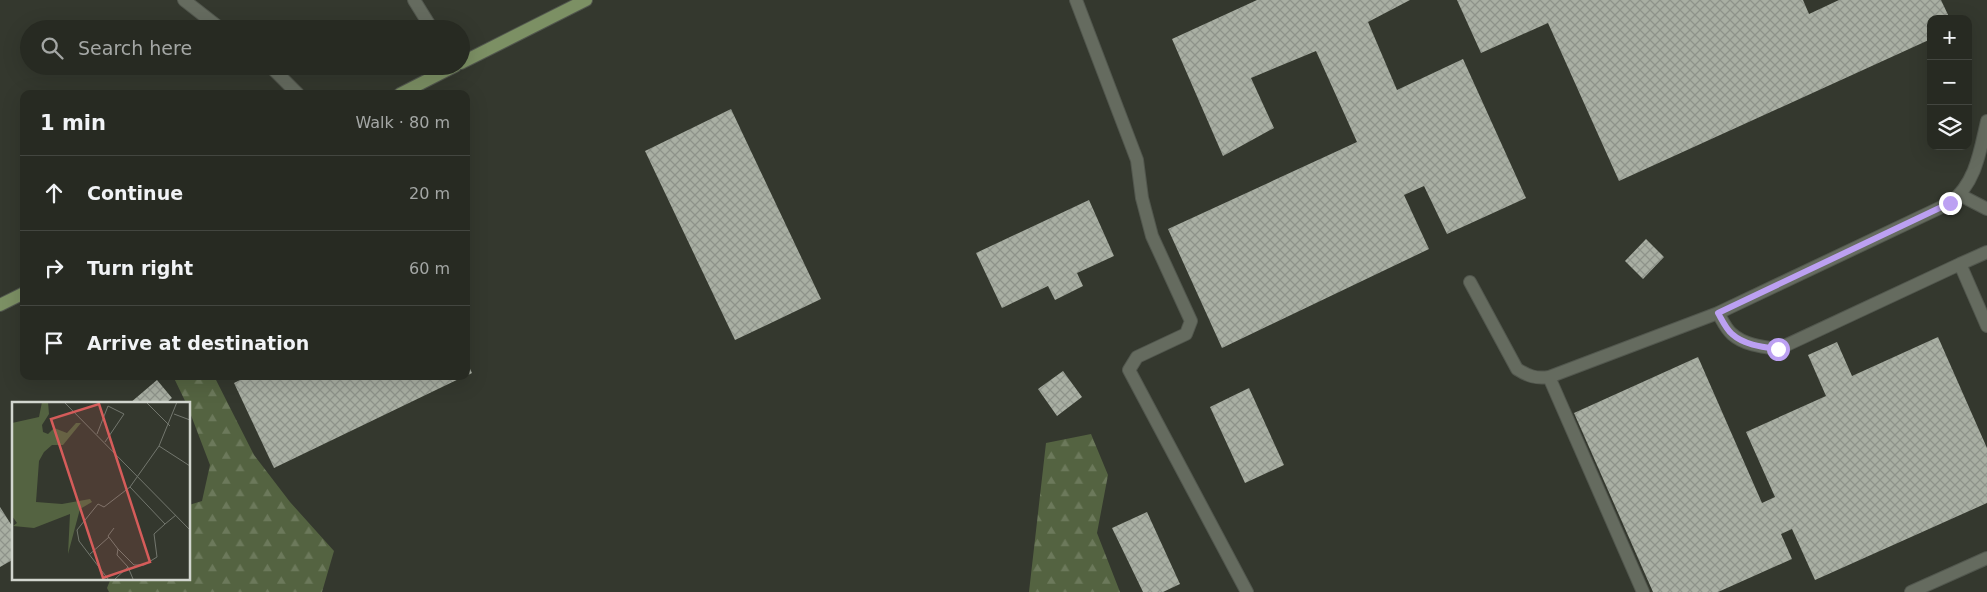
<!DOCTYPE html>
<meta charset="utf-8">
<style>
:root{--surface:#272a22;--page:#2f322a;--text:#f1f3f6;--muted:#a4a7a5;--line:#434640}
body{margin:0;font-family:"DejaVu Sans",sans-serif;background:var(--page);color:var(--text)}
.controls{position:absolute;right:15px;top:15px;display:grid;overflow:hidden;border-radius:10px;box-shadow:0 5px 20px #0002}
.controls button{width:45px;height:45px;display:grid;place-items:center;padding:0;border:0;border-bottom:1px solid var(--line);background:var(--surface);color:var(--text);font:25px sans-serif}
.stop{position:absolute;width:15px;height:15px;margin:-11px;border:4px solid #bca0f2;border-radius:50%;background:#fff}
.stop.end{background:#bca0f2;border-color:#fff;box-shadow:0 1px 5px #0008}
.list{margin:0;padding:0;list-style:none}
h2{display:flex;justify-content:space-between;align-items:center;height:65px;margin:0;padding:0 20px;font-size:21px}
h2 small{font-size:16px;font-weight:400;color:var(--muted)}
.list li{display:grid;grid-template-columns:32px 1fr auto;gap:15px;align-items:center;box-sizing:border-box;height:75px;padding:0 20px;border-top:1px solid var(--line)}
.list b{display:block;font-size:19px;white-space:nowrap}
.list em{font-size:16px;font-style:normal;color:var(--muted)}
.icon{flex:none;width:28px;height:28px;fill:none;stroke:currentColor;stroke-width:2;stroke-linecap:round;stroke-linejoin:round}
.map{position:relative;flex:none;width:1987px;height:592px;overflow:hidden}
.search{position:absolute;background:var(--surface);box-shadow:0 5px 20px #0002;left:20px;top:20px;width:450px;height:55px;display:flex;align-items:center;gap:12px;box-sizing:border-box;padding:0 18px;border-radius:28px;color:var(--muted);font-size:19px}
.panel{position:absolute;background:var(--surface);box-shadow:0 5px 20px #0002;left:20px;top:90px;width:450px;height:290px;border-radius:10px}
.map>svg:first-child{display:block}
.forest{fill:url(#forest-firs)}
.building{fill:url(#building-cross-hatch)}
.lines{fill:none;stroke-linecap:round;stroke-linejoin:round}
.minor-casing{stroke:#52574e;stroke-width:14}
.major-casing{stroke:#52574e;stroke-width:14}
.minor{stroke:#656b5f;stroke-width:12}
.major{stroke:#7c9064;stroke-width:12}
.route{stroke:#bca0f2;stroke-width:6}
.inset-road{fill:none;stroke:#73776e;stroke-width:1}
.view{fill:#d55c5a;fill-opacity:0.15;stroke:#d55c5a;stroke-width:2.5}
.inset-edge{fill:none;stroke:#d2d6cf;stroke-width:2.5}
</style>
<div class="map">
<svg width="1987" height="592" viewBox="0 0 1987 592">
<defs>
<pattern id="forest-firs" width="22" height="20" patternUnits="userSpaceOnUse" patternTransform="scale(1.25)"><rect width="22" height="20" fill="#546341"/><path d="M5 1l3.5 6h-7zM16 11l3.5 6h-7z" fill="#6c795b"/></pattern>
<pattern id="building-cross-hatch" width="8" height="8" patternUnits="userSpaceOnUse" patternTransform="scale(1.25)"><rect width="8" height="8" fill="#a9afa3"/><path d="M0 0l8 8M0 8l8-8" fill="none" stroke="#8e938a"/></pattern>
</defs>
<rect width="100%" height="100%" fill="#34382e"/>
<!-- forest -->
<path class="forest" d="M173,376H214L254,455L290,502L334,551L322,592H109L107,588L111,578H189V505L202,501L210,465L189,410V403H186Z
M1091,434L1108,475L1097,533L1120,592H1029L1046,443Z"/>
<!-- building -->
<path class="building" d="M1257,0H1410L1368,22L1397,90L1463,59L1526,198L1447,234L1424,186L1404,195L1429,249L1222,348L1168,229L1357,142L1316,51L1251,78L1274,128L1223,156L1172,39Z
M1457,0H1803L1809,14L1839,0H1941L1950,19H1931V39L1619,181L1548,23L1481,53Z
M731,109L821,299L735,340L645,151Z
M1089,200L1114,256L1077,273L1083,286L1055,300L1048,286L1002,308L976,253Z
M1646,239L1664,257L1643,279L1625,261Z
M1938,337L1987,448V503L1815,580L1792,529L1781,534L1792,559L1718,592H1653L1574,413L1698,357L1762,503L1775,497L1746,432L1826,396L1808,355L1837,342L1852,376Z
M466,360L472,373L466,376Z
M1063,371L1082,397L1057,416L1038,389Z
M248,376H465L274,468L234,383Z
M157,380L172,398L166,403H130Z
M1249,388L1284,465L1245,483L1210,407Z
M0,507L14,529V559L0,567Z
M1147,512L1180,584L1163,592H1143L1112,528Z"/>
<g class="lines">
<!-- minor casing -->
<g class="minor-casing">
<path id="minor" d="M184,0L221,29
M414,0L432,29
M1076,0L1137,160L1142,198L1152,236L1191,321L1186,334L1137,357L1129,370L1247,592
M270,66L298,94
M1960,195L1987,209
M1987,252L1960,264L1987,326
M1470,282L1517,369C1528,376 1536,379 1549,377L1718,313L1950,203C1976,183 1980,151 1987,121
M1718,313C1722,320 1726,329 1732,334C1744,345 1763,347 1778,349L1960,264
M1549,377L1643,592
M1911,592L1987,558"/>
</g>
<!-- major casing -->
<g class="major-casing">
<path id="major" d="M461,63L586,0
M400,94L455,66
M0,305L24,293"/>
</g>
<!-- minor -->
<use href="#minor" class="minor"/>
<!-- major -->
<use href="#major" class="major"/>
</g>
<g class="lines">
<!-- route -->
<path class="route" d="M1778,349C1763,347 1744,345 1732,334C1726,329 1722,320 1718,313L1950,203"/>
</g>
<!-- overview -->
<g transform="translate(12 402)">
<rect width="178" height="178" fill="#34382e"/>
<path d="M30,0H36L37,12L30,23L31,30L36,32L42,26L55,31L64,21H69L51,43H40L32,50L27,59L24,100L50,102L78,97L80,100L68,107L56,152L58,112L22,126L1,124L5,121L0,114V21L27,15Z" fill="#546341"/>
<path class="inset-road" d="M52,0L178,128M134,0L158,24M162,12L178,18M85,32L96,4L112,12L93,40M147,44L178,64M164,113L153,122L118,85L147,44L165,0M102,126L96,134L106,147L122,163H132L145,155L142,132L153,122M106,147L105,153L116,165M78,152L97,135M96,177L67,139L65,128L86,102L92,105L118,85M103,177L116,165L121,177"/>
<path class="view" d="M87,2L138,160L91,176L39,17Z"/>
<rect width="178" height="178" class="inset-edge"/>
</g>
</svg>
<div class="controls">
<button>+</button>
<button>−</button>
<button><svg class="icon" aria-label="layers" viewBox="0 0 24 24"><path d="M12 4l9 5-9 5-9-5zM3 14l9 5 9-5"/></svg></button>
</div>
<div class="stop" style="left:1778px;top:349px"></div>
<div class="stop end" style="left:1950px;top:203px"></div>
<div class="search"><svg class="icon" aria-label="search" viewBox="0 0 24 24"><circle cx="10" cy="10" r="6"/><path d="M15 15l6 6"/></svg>Search here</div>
<section class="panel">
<h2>1 min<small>Walk · 80 m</small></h2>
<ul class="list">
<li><svg class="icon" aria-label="ahead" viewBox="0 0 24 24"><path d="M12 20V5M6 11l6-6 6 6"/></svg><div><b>Continue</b></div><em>20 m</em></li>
<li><svg class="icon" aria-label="right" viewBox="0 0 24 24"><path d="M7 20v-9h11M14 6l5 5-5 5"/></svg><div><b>Turn right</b></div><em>60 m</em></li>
<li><svg class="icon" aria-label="arrive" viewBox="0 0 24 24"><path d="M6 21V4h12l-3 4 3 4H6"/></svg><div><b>Arrive at destination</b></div></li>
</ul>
</section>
</div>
